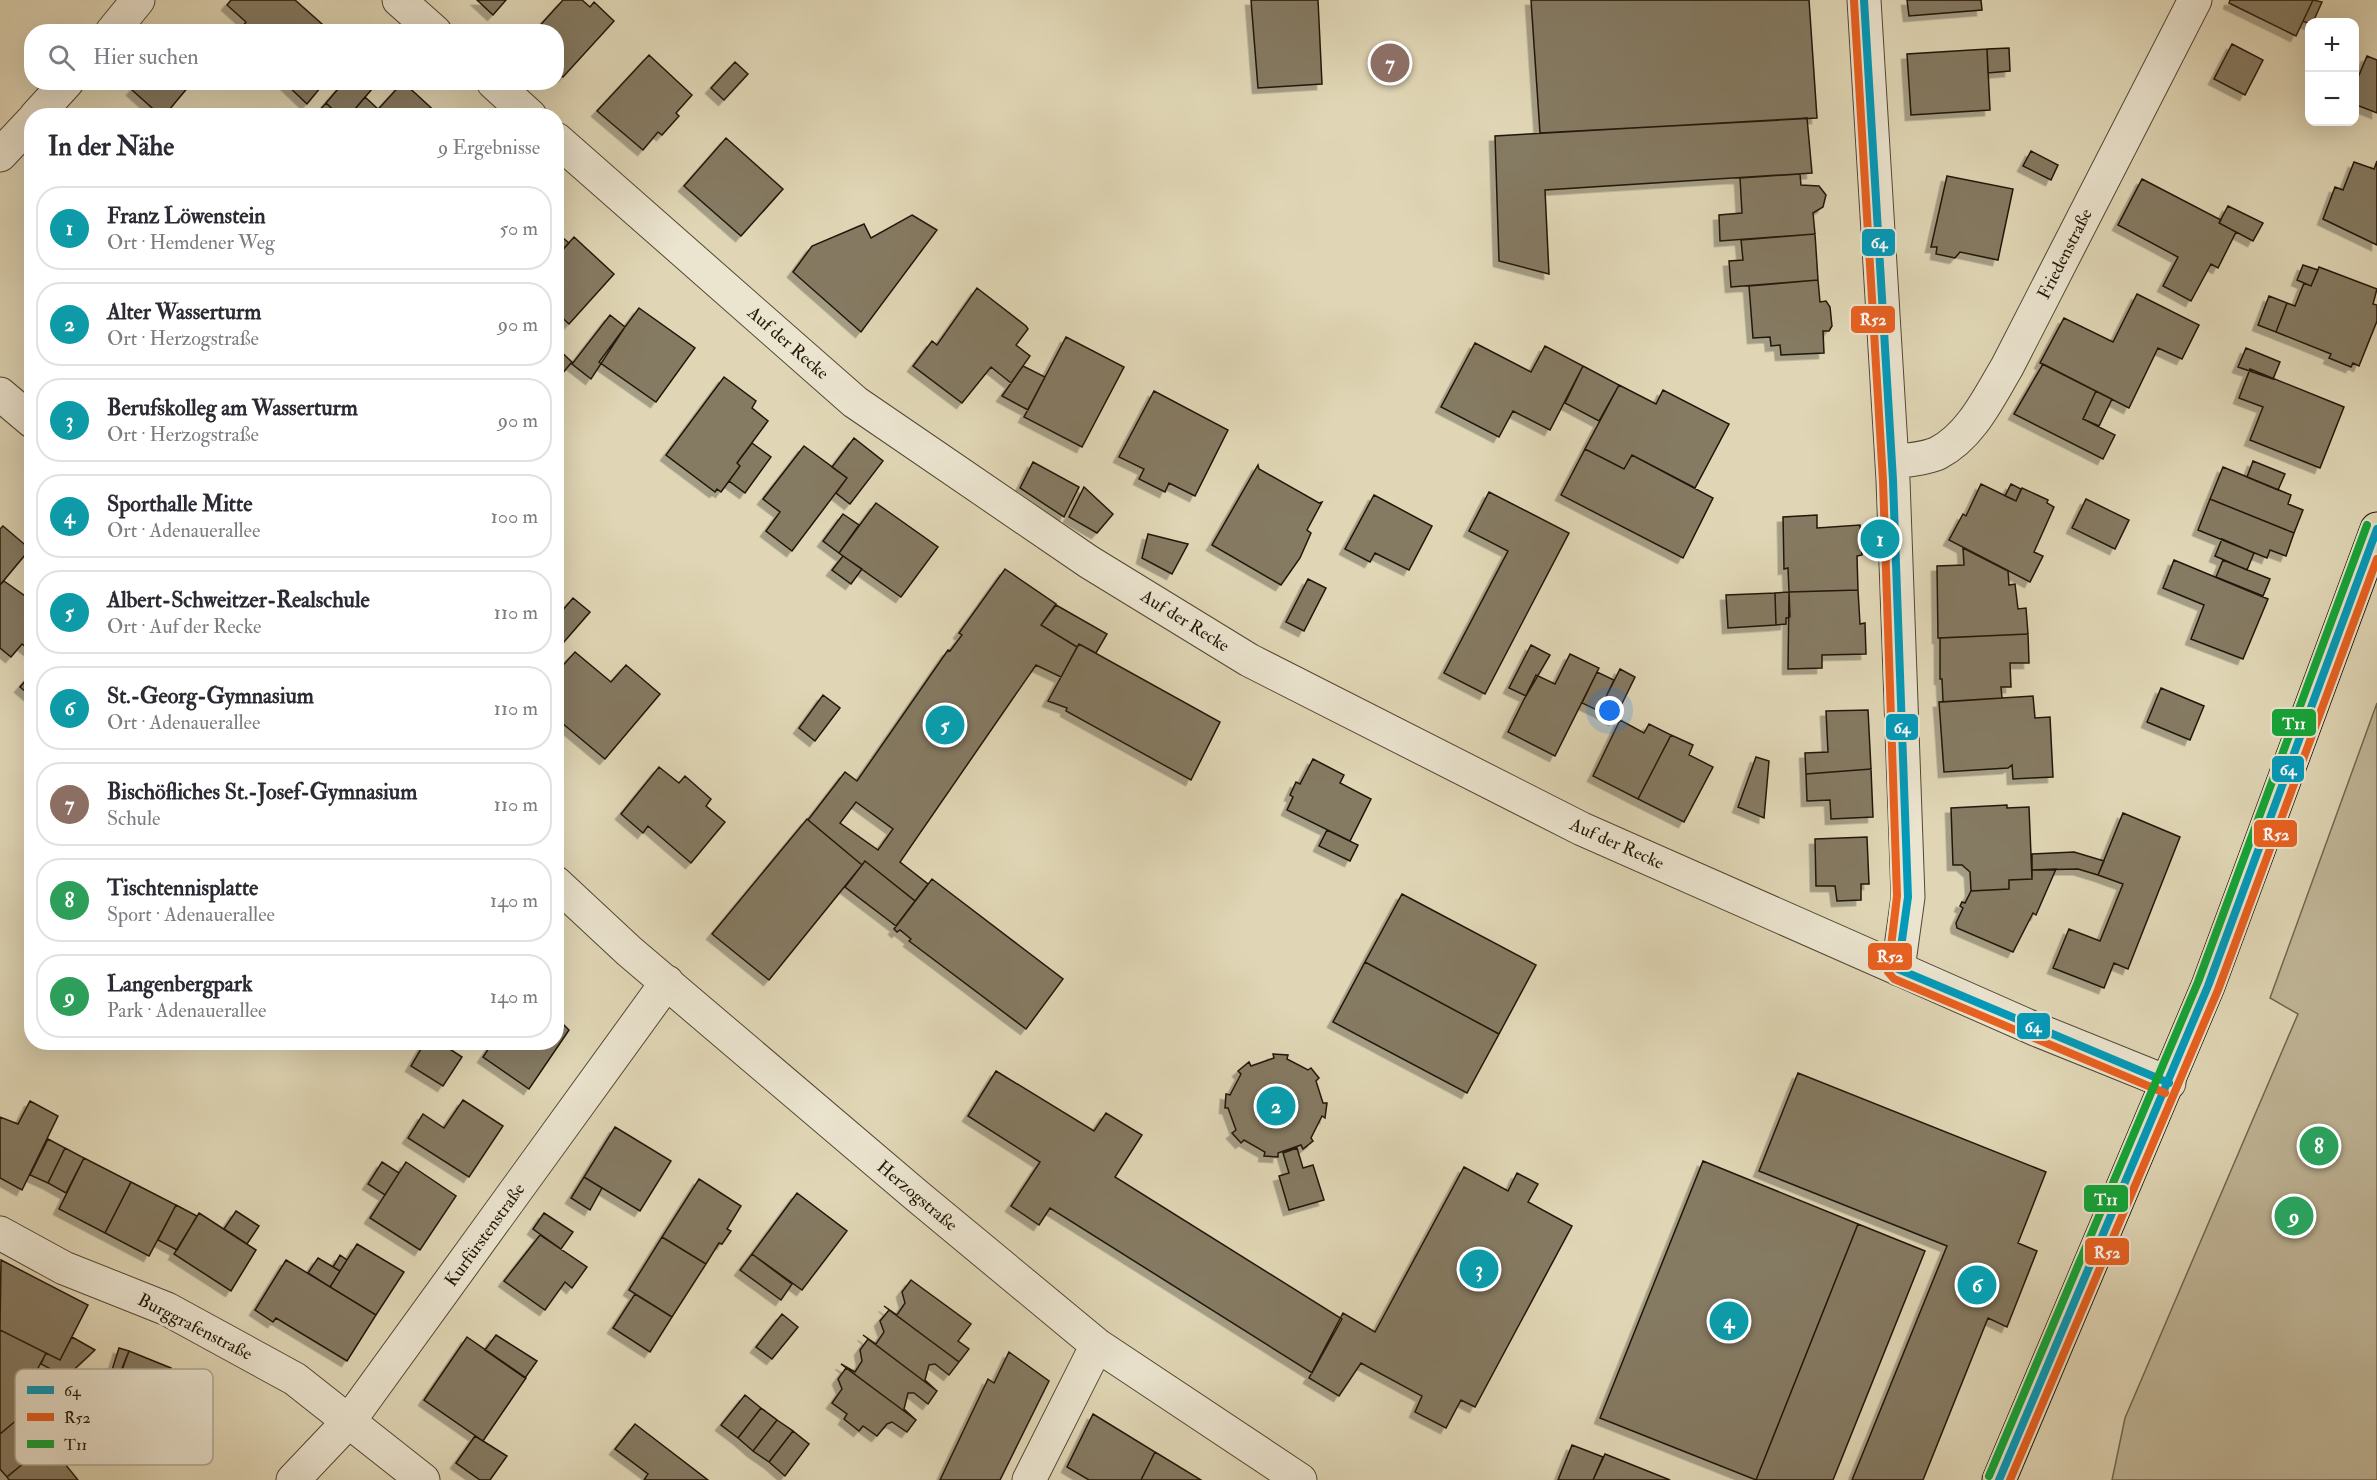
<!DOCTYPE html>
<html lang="de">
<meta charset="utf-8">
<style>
:root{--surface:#fff;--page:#f2f2f3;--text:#2b2b33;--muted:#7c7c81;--line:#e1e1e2;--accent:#111827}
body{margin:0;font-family:"IM FELL Double Pica",serif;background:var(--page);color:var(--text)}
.controls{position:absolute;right:18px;top:18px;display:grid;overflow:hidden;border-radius:12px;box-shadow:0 6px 24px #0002}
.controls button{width:54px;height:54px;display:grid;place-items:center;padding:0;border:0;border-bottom:2px solid var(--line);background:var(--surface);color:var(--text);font:30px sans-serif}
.you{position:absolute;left:1610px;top:711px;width:21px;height:21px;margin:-15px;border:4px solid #fff;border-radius:50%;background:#1a73e8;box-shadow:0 0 0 9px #1a73e833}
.badge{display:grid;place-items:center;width:39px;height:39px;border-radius:50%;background:var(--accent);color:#fff;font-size:20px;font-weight:700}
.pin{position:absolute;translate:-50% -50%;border:3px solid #fff;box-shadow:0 2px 6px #0006}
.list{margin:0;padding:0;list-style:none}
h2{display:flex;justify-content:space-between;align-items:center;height:78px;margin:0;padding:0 24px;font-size:26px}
h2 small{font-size:20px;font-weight:400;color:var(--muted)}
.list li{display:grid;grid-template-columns:39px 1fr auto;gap:18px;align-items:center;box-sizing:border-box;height:84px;margin:0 12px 12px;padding:0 12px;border:2px solid var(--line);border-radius:24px}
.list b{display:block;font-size:22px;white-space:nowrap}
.list p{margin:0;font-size:20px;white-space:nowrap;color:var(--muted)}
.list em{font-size:20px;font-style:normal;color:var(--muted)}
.icon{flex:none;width:33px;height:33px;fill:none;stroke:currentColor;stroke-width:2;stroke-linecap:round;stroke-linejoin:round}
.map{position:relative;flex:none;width:2377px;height:1480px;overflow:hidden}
.search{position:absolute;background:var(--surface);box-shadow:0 6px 24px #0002;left:24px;top:24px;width:540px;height:66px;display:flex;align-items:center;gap:15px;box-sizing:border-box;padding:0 21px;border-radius:24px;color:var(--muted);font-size:22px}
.panel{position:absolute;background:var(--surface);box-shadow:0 6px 24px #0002;left:24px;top:108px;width:540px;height:942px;border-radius:24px}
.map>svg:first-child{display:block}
.green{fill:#c0b698;stroke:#716650;stroke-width:1.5}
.building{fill:#857a62;stroke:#221708;stroke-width:1.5;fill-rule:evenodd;filter:url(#shadow)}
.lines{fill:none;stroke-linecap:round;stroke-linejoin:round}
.minor-casing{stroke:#524733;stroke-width:35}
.major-casing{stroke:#221708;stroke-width:35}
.minor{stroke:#ebe4cf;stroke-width:33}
.major{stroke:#e0d6b5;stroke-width:33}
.bus-1-casing{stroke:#ebe4cf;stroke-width:12}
.bus-2-casing{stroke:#ebe4cf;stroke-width:12}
.bus-3-casing{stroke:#ebe4cf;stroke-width:12}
.bus-1{stroke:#039aba;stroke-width:8}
.bus-2{stroke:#e86121;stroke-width:8}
.bus-3{stroke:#13a538;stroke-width:8}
.labels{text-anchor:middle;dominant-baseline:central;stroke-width:6;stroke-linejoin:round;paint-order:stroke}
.street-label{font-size:18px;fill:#221708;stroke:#ebe4cf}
.key{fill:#ebe4cf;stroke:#afa693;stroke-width:1.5}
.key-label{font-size:16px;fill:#221708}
.line-badge{stroke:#ebe4cf;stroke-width:2}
.badge-label{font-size:16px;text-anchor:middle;font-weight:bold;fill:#fff}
</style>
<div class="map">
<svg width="2377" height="1480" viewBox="0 0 2377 1480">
<defs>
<filter id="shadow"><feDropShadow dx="-5.5" dy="5.5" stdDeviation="0" flood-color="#0004"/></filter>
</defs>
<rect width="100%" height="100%" fill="#e0d6b5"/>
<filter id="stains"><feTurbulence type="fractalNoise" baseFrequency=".00333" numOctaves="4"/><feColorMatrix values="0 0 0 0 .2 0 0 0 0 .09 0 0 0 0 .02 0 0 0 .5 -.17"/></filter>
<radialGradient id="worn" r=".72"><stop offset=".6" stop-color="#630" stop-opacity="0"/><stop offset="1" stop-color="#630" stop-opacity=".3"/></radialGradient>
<!-- green -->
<path class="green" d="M2377,703V1480H2112L2125,1418L2298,1014L2270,998Z"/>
<!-- building -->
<path class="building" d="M231,0H295L331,32H238L246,22L227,5Z
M477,0H506L493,15Z
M563,0H582L590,7L594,2L614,21L563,77L556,71V32H534Z
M1251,0H1318L1322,84L1258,88Z
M1531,0H1809L1817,118L1540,133Z
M1907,0H1981L1982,10L1909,16Z
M2230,0H2313L2296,36L2229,3Z
M2313,0L2322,2L2313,22L2310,24L2303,21Z
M2232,44L2263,60L2245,95L2214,79Z
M2009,48L2010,71L1988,73L1987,49Z
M1987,49L1990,110L1911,115L1907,54Z
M649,55L692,95L676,113L679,116L662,135L658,132L643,150L597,111Z
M2367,56L2377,60V113L2354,104V87Z
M735,62L748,74L724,100L711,88Z
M139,82H185L189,86L164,116H161L132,90Z
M284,82H325L307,104Z
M344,82H378L349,116H340L326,103Z
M403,82L440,116H372Z
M365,97L378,109L372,116H349Z
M326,103L340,116H322L318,112Z
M1807,118L1812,173L1545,190L1549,274L1499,261L1495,136Z
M726,138L783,189L741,236L684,186Z
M2031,151L2058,165L2051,180L2023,166Z
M2377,161V245L2323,219L2335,187L2343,190L2354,162L2374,169Z
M1800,174L1801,185L1819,186L1826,195L1823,207L1813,213L1815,234L1720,241L1719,215L1742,213L1740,178Z
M1947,176L2013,189L1998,260L1960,252L1955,258L1936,254L1937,247H1931Z
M2142,179L2221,220L2219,223L2236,232L2218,268L2211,264L2191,301L2163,286L2178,257L2118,225Z
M2228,206L2263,223L2253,241L2219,223Z
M912,215L937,230L861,332L793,272L812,246L864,224L871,238Z
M556,232L569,243L556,257Z
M1815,234L1818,280L1731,287L1729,261L1743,260L1741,240Z
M574,237L614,274L569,324L556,312V257Z
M2303,265L2318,270L2311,286L2297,280Z
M2319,267L2377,289L2373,304L2377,305V321L2359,366L2353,363L2351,367L2329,358L2331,354L2276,332L2287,303L2295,306L2304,283L2311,286Z
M1818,280L1820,302L1826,301L1830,307L1832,326L1829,331H1823L1824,353L1781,355L1780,345L1771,346L1770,337L1753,338L1749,286Z
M977,288L1026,326L1028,329L1016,345L1030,356L1011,383L991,367L962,403L913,366L932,341L937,345Z
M2137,294L2199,325L2182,359L2158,348L2129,408L2040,363L2064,318L2113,342Z
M2269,296L2287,303L2276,332L2258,325Z
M639,308L695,348L656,402L599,362Z
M610,315L625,327L591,379L572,364Z
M1066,337L1124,367L1082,447L1024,417Z
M1475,343L1531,372L1545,346L1583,366L1550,430L1513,411L1499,437L1441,407Z
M557,348L572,362L556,381V348Z
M2246,348L2280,362L2273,379L2238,367Z
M2043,364L2096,391L2083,419L2115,435L2103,459L2014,414Z
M1023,366L1045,377L1028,410L1002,396Z
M1583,366L1619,385L1599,421L1565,403Z
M2250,369L2344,407L2320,468L2250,440L2263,407L2239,398Z
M724,377L756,401L752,408L768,421L737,463L740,466L721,492L717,489L715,492L666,455Z
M1619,385L1656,404L1663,390L1729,424L1695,488L1632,455L1624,469L1585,449Z
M1154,391L1228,430L1195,496L1169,483L1165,492L1139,479L1144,469L1119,457Z
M2096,391L2112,399L2099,426L2083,419Z
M854,438L883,461L850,504L836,493L847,478L832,467Z
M752,443L771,457L745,493L729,481L740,466L737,463Z
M804,446L847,478L792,551L766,531L780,512L763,499Z
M1585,449L1624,469L1632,455L1713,498L1683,558L1561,495Z
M2253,461L2285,474L2278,490L2247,477Z
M1033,462L1079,487L1064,517L1020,488Z
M1258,465L1259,469L1319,503L1322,502L1307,530L1311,533L1300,558L1281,585L1212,545Z
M2223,467L2291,495L2288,504L2303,510L2294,533L2210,499Z
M1981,484L2016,501L2022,488L2048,500L2047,503L2054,507L2034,552L2043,556L2030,582L1949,540L1963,514L1966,516Z
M2011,484L2021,489L2016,501L2005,496Z
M1084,487L1113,514L1097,533L1069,517Z
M1489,492L1569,533L1485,694L1444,673L1508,551L1469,531Z
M1374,495L1432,526L1409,570L1375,553L1370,562L1345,549Z
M2086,499L2129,520L2115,549L2072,528Z
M2210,499L2294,533L2286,556L2270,550L2267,558L2198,530Z
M876,503L938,547L901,597L839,553Z
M843,514L859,525L839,553L823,541Z
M1817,515V528L1860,525L1862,555L1857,556L1858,590L1789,592L1788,568L1784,569L1783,517Z
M3,526L30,549L0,585V529Z
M1148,534L1188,544L1172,574L1142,558Z
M2222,539L2254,553L2247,570L2215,556Z
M1963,548L2008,571L2009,585L2015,584L2018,609L2026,608L2028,634L1938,638L1937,566L1964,565Z
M843,556L862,569L851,584L832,570Z
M2174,560L2268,599L2243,659L2191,639L2204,605L2163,588Z
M2223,560L2270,579L2263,596L2216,577Z
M1005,569L1056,604L1041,625L1077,647L1061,677L1036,665L900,862L928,884L915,901L865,861L862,865L808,820L845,772L857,781L948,650L950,651L962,635L959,633ZM856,802L893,829L878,850L840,823Z
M1308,579L1326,588L1304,631L1286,622Z
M4,581L32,601V652L22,644L11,657L0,648V585Z
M1858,590L1860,624L1865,623L1866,654L1822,655V668L1788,669L1789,592Z
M1789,592L1790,617L1786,618V624L1776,625L1775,593Z
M1775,593L1776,625L1728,628L1726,595Z
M573,598L590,612L563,643L556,638V618Z
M1056,605L1107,634L1096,653L1079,644L1077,647L1041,625Z
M2028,634L2029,663H2010L2011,687H2001L2002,698L1943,702L1942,679H1940V638Z
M1079,644L1220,722L1191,780L1066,711L1067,708L1048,701Z
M1531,645L1550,655L1526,696L1509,688Z
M575,652L611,682L626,665L660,694L605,759L556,718V673Z
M1570,654L1599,668L1555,756L1508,732L1536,675L1555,684Z
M1620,669L1635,677L1614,720L1599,711Z
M1597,672L1614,680L1599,711L1582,703Z
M32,673V697L20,687Z
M2161,688L2204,706L2190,740L2147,722Z
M823,695L840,708L815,741L799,728Z
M2033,696L2035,718L2050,717L2053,777L2013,779L2012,765L2008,768L1944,772L1939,702Z
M1868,710L1871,769L1806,774L1805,753L1828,752L1826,711Z
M1620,720L1644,733L1649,724L1671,735L1638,799L1593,776Z
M1671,735L1693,745L1689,755L1713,767L1684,822L1638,799Z
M1756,757L1769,761L1764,818L1738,807Z
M1313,759L1344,775L1340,783L1371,799L1350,841L1287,810L1293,797L1290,795L1296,782L1300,784Z
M659,767L679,783L685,776L711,799L706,806L725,822L691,863L648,826L643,833L621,814Z
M1871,769L1873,817L1831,819L1830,800L1807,801L1806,774Z
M2007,805V808L2029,807L2032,879L2009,880V889L1971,891L1970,872L1962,865H1953L1951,808Z
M2123,813L2180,837L2128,969L2114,963L2104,988L2053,968L2069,929L2100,941L2123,884L2098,875Z
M807,819L862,865L769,980L712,934Z
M1327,830L1358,845L1350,861L1319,846Z
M1867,837L1869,884H1861V900L1837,901L1835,886H1816L1815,839Z
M2074,852L2104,861L2098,875L2078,869L2032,870V854Z
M865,861L915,901L896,926L845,887Z
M2056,869L2036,915L2033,913L2013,952L1957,928L1956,923L1963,908L1960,906L1962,902L1965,903L1971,891L2009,889V880L2032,879V870Z
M932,879L1063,979L1026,1029L909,941L911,939L900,930L897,932L894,929Z
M1402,894L1536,965L1499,1034L1365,962Z
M1365,962L1499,1034L1467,1093L1333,1022Z
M556,1017L569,1030L529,1089L483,1057L493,1042H556Z
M425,1042H439L462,1057L443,1086L411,1066Z
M1273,1054L1288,1055L1287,1059L1308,1070L1311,1068L1319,1078L1316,1081L1323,1103H1327L1325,1118L1322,1116L1311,1138L1313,1141L1303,1149L1301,1145L1278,1153V1157L1264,1156L1265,1152L1244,1140L1241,1143L1232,1133L1236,1130L1228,1108H1225L1226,1094L1230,1095L1241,1074L1238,1071L1249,1062L1251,1066L1274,1058Z
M996,1071L1094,1131L1106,1113L1142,1135L1115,1177L1342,1319L1312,1373L1050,1208L1039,1225L1011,1206L1040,1162L968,1116Z
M1798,1073L2046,1172L2018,1243L2037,1251L2007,1327L1988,1318L1923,1480H1852L1947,1246L1759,1171Z
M463,1100L503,1126L469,1177L408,1138L423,1114L444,1128Z
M30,1101L58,1116L22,1190L0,1178V1117L18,1124Z
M615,1127L671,1161L640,1211L584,1177Z
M48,1139L65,1148L48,1183L30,1175Z
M65,1148L84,1158L66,1193L48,1183Z
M1297,1148L1303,1168L1313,1165L1324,1200L1289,1210L1279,1176L1289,1173L1283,1153Z
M84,1158L131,1182L105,1233L59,1209Z
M1703,1161L1858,1224L1756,1480L1600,1418Z
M382,1162L399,1173L385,1195L368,1184Z
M406,1162L456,1196L420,1250L370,1218Z
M1464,1167L1508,1191L1517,1173L1538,1184L1528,1202L1572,1226L1475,1407L1461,1400L1446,1428L1415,1412L1422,1396L1361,1363L1339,1396L1309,1378L1343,1313L1375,1332Z
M584,1177L602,1188L590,1210L571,1198Z
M699,1179L741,1206L727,1229L731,1231L722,1244L719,1243L706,1264L662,1237Z
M131,1182L176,1205L149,1256L105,1233Z
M797,1193L847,1231L802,1290L752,1254Z
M176,1205L197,1216L177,1250L158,1240Z
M236,1211L259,1226L247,1244L224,1229Z
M199,1213L256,1250L231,1291L174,1254Z
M544,1213L573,1232L561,1249L533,1229Z
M1858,1224L1925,1251L1833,1480H1756Z
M540,1235L587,1267L572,1288L565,1282L545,1310L504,1281Z
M662,1237L706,1264L672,1317L629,1290Z
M357,1244L404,1272L376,1315L330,1287Z
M752,1254L792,1284L781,1300L740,1270Z
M340,1255L347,1260L340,1271L333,1267Z
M318,1258L340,1271L330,1287L308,1273Z
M1,1260L88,1305L60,1360L0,1330Z
M286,1260L376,1315L347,1361L276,1318L273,1322L255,1310Z
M911,1280L971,1324L958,1341L969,1349L959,1362L884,1306L897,1315L905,1303L902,1292Z
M635,1294L672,1317L650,1352L613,1328Z
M889,1310L959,1362L949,1375L935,1364L929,1365L925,1380L937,1391L863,1335L876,1344L884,1332L880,1321Z
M782,1314L798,1327L772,1359L756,1347Z
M0,1330L46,1353L18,1406L24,1414L0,1434Z
M496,1335L537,1361L525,1378L485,1350Z
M72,1337L95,1350L66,1377L41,1364L46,1353L60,1360Z
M467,1337L526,1378L483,1441L424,1400Z
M868,1339L937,1391L928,1404L914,1393H908L904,1409L916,1420L841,1364L855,1372L862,1361L860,1350Z
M119,1348L129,1351L120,1373L112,1370Z
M129,1351L171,1368L149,1423L108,1408Z
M1009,1352L1049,1381L1000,1480H940L988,1379L994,1383Z
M846,1368L916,1420L907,1432L892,1422L887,1424L877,1436L863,1426L859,1431L844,1419L847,1414L832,1403L842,1389L838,1379Z
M745,1395L761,1408L738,1438L721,1425Z
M761,1408L777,1420L753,1451L738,1438Z
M24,1414L48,1443L7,1477L0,1469V1434Z
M1093,1414L1155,1452L1141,1480H1089L1067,1467Z
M777,1420L793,1431L769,1462L753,1451Z
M635,1424L708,1480H644L648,1474L615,1449Z
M793,1431L809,1444L785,1476L769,1462Z
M475,1436L507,1456L490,1480H480L456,1463Z
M48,1443L78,1480H9L7,1477Z
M1572,1445L1603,1457L1593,1480H1558Z
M1155,1452L1201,1480H1141Z
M1605,1454L1670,1480H1593Z"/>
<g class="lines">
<!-- minor casing -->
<g class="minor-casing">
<path id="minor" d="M399,0L435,32
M1864,0L1893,480L1908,897L1898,969
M112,32L138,0
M493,82L530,116
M36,116L67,82
M556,139L855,402L1089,562L1249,660L1582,829L2035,1029L2169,1083
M0,155L32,121
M0,394L32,421
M1893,462C1906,460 1926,459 1938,453C1971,436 1989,397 2007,367L2195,0
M556,883L629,951L916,1195L1097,1345L1300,1480
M0,1233L64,1268L167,1309L295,1379L423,1480
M293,1480L349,1421L667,982
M1029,1480L1097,1345"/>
</g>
<!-- major casing -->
<g class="major-casing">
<path id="major" d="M1999,1480L2208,986L2377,529"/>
</g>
<!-- minor -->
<use href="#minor" class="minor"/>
<!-- major -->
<use href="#major" class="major"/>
<!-- bus-1 casing -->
<g class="bus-1-casing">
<path id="bus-1" d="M1864,0L1893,480L1908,897L1898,969
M1898,969L2169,1083
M1999,1480L2208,986L2377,529"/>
</g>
<!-- bus-2 casing -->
<g class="bus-2-casing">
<path id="bus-2" d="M1854,1L1883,481L1897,896L1888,972L1894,979L2165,1093
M2010,1480L2218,990L2377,559"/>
</g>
<!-- bus-3 casing -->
<g class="bus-3-casing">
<path id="bus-3" d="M1989,1476L2198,982L2367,525"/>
</g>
<!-- bus-1 -->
<use href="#bus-1" class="bus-1"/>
<!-- bus-2 -->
<use href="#bus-2" class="bus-2"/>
<!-- bus-3 -->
<use href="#bus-3" class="bus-3"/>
</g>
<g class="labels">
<!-- street labels -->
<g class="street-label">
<text transform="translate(2065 254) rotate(-63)">Friedenstraße</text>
<text transform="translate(788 343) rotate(41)">Auf der Recke</text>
<text transform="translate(1185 621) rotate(32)">Auf der Recke</text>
<text transform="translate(1617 844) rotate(24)">Auf der Recke</text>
<text transform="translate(917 1196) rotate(40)">Herzogstraße</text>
<text transform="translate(485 1235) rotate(-54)">Kurfürstenstraße</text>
<text transform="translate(195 1327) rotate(27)">Burggrafenstraße</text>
</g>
</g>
<!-- legend -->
<rect x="15" y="1369" width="198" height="96" rx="9" class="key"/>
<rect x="27" y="1386" width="27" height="8" fill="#039aba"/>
<rect x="27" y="1413" width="27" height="8" fill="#e86121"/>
<rect x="27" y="1440" width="27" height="8" fill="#13a538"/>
<g class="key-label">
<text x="64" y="1396">64</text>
<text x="64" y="1423">R52</text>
<text x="64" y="1450">T11</text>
</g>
<g class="line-badge">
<rect x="1861" y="228" width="35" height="29" rx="6" fill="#039aba"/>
<rect x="1850" y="305" width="46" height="29" rx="6" fill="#e86121"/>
<rect x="2271" y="708" width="46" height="29" rx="6" fill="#13a538"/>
<rect x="1885" y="713" width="34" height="28" rx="6" fill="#039aba"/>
<rect x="2271" y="755" width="34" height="28" rx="6" fill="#039aba"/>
<rect x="2253" y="819" width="45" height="29" rx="6" fill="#e86121"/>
<rect x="1867" y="942" width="46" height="29" rx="6" fill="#e86121"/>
<rect x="2016" y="1012" width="35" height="28" rx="6" fill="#039aba"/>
<rect x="2083" y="1184" width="46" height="29" rx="6" fill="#13a538"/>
<rect x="2084" y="1237" width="46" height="29" rx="6" fill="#e86121"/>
</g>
<g class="badge-label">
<text x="1879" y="248">64</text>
<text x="1873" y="325">R52</text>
<text x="2294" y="729">T11</text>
<text x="1902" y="733">64</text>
<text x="2288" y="775">64</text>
<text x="2276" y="840">R52</text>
<text x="1890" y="962">R52</text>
<text x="2033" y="1032">64</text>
<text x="2106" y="1205">T11</text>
<text x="2107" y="1258">R52</text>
</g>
<rect width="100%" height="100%" filter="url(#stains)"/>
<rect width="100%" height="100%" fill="url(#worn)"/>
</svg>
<div class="controls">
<button>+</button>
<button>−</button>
</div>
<div class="you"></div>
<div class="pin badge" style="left:1880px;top:539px;background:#0f9aa8">1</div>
<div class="pin badge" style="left:1276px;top:1106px;background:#0f9aa8">2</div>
<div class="pin badge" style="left:1479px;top:1269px;background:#0f9aa8">3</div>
<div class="pin badge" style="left:1729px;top:1321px;background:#0f9aa8">4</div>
<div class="pin badge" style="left:945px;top:725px;background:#0f9aa8">5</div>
<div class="pin badge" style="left:1977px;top:1285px;background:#0f9aa8">6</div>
<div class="pin badge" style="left:1390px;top:63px;background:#8d6e63">7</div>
<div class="pin badge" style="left:2319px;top:1146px;background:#2e9e5b">8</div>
<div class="pin badge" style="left:2294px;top:1216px;background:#2e9e5b">9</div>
<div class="search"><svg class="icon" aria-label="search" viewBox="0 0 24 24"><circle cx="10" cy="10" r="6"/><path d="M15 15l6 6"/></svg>Hier suchen</div>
<section class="panel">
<h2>In der Nähe<small>9 Ergebnisse</small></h2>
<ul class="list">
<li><span class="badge" style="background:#0f9aa8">1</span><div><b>Franz Löwenstein</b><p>Ort · Hemdener Weg</p></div><em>50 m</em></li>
<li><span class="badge" style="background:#0f9aa8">2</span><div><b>Alter Wasserturm</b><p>Ort · Herzogstraße</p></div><em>90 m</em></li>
<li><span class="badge" style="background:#0f9aa8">3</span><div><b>Berufskolleg am Wasserturm</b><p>Ort · Herzogstraße</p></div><em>90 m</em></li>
<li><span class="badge" style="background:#0f9aa8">4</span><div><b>Sporthalle Mitte</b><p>Ort · Adenauerallee</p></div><em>100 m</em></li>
<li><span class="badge" style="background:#0f9aa8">5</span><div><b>Albert-Schweitzer-Realschule</b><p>Ort · Auf der Recke</p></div><em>110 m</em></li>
<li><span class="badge" style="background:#0f9aa8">6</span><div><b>St.-Georg-Gymnasium</b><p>Ort · Adenauerallee</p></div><em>110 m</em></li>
<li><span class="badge" style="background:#8d6e63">7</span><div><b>Bischöfliches St.-Josef-Gymnasium</b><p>Schule</p></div><em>110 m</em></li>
<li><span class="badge" style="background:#2e9e5b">8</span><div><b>Tischtennisplatte</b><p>Sport · Adenauerallee</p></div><em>140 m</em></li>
<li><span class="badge" style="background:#2e9e5b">9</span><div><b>Langenbergpark</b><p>Park · Adenauerallee</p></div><em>140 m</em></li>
</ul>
</section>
</div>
